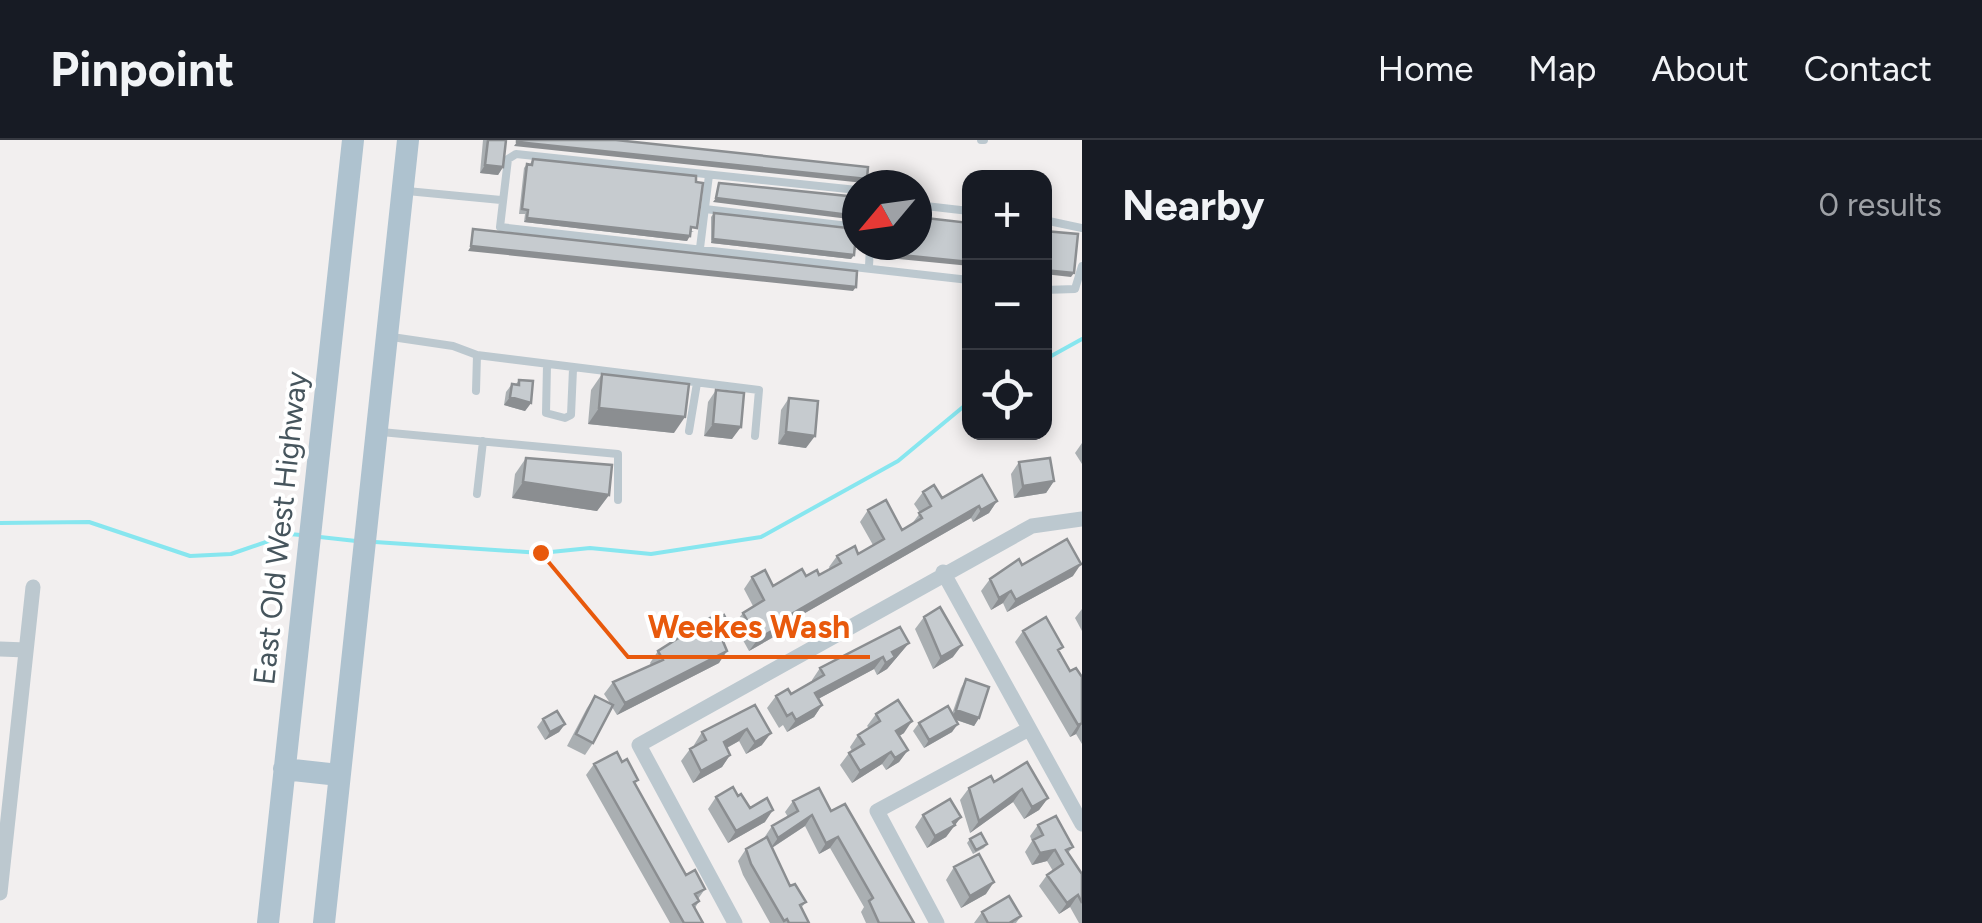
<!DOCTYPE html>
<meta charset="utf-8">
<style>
:root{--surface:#171b24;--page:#20242c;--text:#f1f3f6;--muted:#9ea1a6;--line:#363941}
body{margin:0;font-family:Figtree,sans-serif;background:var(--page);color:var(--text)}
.controls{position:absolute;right:30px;top:30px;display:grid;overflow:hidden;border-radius:20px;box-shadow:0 5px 15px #0003}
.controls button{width:90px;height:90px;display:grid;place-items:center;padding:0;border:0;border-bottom:2px solid var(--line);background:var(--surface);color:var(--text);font:50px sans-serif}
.compass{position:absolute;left:842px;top:30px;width:90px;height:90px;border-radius:50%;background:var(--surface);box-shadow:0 5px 15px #0003;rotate:241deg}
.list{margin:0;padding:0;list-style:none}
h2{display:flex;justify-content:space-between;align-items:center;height:130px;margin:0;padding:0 40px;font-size:42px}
h2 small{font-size:32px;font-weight:400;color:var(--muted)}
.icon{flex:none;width:55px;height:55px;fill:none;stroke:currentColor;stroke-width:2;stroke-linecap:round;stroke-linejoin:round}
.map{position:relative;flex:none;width:1082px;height:783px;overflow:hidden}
header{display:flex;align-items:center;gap:60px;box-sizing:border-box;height:140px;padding:0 50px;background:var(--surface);border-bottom:2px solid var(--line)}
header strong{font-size:48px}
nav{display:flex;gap:55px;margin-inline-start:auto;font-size:35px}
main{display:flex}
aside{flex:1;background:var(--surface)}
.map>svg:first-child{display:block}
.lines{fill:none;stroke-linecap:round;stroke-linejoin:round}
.stream{stroke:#87e6ef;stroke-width:4}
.service{stroke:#bcc8cf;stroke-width:8}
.minor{stroke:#bcc8cf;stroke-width:15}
.primary{stroke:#aec2cf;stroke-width:22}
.wall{fill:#aaafb2}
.shaded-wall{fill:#8b8e91}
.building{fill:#c6cbcf;stroke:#8b8e91;stroke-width:2.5}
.labels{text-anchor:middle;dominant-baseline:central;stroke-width:8;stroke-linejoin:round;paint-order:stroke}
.street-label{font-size:30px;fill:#46555d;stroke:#fff}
.leader{fill:none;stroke:#e8590c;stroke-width:4}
.callout-dot{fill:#e8590c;stroke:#fff;stroke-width:4}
.callout-label{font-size:32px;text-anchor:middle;font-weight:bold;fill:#e8590c;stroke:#fff;stroke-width:8;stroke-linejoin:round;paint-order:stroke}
</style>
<header>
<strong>Pinpoint</strong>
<nav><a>Home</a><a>Map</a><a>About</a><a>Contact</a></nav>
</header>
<main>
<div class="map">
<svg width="1082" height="783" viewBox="0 0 1082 783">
<rect width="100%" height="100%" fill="#f2efef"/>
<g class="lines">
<!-- stream -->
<path class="stream" d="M1044,220L1082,199
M0,383L89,382L190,416L231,414L289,394L301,395
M320,397L356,401
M375,402L541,413L590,408L651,414L761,397L898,321L969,262"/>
<!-- service -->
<path class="service" d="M981,0H984
M857,50L516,14L508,19L500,87L969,140
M407,51L501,60
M917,65L969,71
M705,69L857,87
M1044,80L1082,88
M700,108L709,35
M869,127L870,105
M1044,150L1075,149L1082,126
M392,197L453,206L477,215L759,250L755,296
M547,225L546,273L565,278L571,275L573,229
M476,251L477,215
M689,291L697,243
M381,292L618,314V360
M477,354L483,301"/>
<!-- minor -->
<path class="minor" d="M943,432L1082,684
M0,509L26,510
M0,753L33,447
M735,783L639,605L1032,386L1082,379
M937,783L877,671L1029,589"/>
<!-- primary -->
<path class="primary" d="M284,629L339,635
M268,783L353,0
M324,783L408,0"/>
</g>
<!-- wall -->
<path class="wall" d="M483,0H506L503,27L498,35L480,33Z
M533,19L694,92H690L687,101L524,82L525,74H519L524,28L527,24H530Z
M714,73L858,110H854V115L851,119L711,103V77Z
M602,234L674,293L588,284L591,250Z
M519,240L531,263L525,271L504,265L506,252L512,244H516Z
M716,250L732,299L704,296L708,262Z
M789,258L806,308L778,304L781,270Z
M1082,303V324L1075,313Z
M526,318L609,355L597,371L512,358L515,334Z
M1019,322L1054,341L1046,353L1014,358L1011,334Z
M923,352L942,358L997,361L989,373L973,382L971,378L784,485L777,495L749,511L734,484L743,473L753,466L744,449L752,437L773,446L806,436L819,435L830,429L829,427L837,416L858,414L873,405L860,382L868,370L902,390L911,385L920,373L914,364Z
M1022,425L1073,436L1007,472L1003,463L991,470L981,451L990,439Z
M1082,469V491L1075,478Z
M924,477L953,517L933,529L915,489Z
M1023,491L1059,512L1070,531L1082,537V604L1076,594L1070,597L1015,502Z
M909,503L887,529L877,535L874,529L818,559L822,565L814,577L787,592L783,585L779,588L767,568L776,556L791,554L812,542V540L820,528Z
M725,505L719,523L617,575L612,567L593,603L585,615L567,606L587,568L595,556L610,563L604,554L613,542L651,525L650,523L658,511Z
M966,539L979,578L974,586L956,580L952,592L924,608L913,591L919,583L952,574L961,548Z
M755,565L762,605L746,614L739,601L727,608L730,615L722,627L693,643L681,621L690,609L695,606L694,605L702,592Z
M876,574L904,593L899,596L908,610L899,622L886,630L882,624L852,643L840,625L849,613L852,611L850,607L858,595L869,588L867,586Z
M543,579L565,584L559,592L545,600L537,587Z
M622,622L638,640L635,644L686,735L705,749L698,759L699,761L695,768L703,783H670L586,635L594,624Z
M994,642L1048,658L1039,670L1024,679L1013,662L970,693L960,660L969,648Z
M738,656L765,682L728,703L708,669L716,657Z
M793,661L831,671L914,783H866L861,772L864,767L830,708L819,714L805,686L772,708L790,746L806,762L801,768L809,783H770L743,735L738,721L746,709L765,699L764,698L772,686L788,677L785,672Z
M923,675L961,677L946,697L927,708L915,687Z
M1038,685L1073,707L1068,713L1082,734V783H1079L1070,767L1059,774L1039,746L1047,735L1053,731L1047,721L1032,725L1025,712L1032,701L1030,696Z
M970,699L987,704L984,708L973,714L967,703Z
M954,727L986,754L961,768L946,740Z
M982,772L1021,776L1016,783H974Z"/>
<!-- shaded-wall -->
<path class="shaded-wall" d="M517,2L867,39L864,43L514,6Z
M485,25L503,27L498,35L480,33Z
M716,58L857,76V80L713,62Z
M527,78L690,96L687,101L524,82Z
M713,99L854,115L851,119L711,103Z
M471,106L856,147L853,151L468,111Z
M881,113L970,122V126L878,117Z
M1044,130L1074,133L1071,137L1044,134Z
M510,257L531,263L525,271L504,265Z
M599,268L685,277L674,293L588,284Z
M713,284L741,287L732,299L704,296Z
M786,292L815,296L806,308L778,304Z
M1054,341L1046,353L1014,358L1023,346Z
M523,342L609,355L597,371L512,358Z
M997,361L989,373L973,382L981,370Z
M979,366L971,378L784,485L777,495L749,511L758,499L783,479Z
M1081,424L1073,436L1007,472L1016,460Z
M1011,451L1003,463L991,470L999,458Z
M909,503L887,529L877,535L892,512Z
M962,505L953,517L933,529L941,517Z
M727,511L719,523L617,575L625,563Z
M883,517L874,529L807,565L815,553Z
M822,565L814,577L787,592L796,580Z
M956,570L979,578L974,586L951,578Z
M912,581L904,593L888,603L896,591Z
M1082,583L1076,594L1070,597L1078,585Z
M565,584L559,592L545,600L550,592Z
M958,584L952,592L924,608L929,600Z
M747,589L739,601L715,614L724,602Z
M771,593L762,605L746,614L755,602Z
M908,610L899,622L886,630L895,618Z
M891,612L882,624L852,643L860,631Z
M730,615L722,627L693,643L701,631Z
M1022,649L1013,662L970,693L979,681Z
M1048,658L1039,670L1024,679L1032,667Z
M773,670L765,682L728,703L736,691Z
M812,675L805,686L770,709L778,698Z
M961,677L946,697L927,708L935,696Z
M838,697L830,708L819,714L826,703Z
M1055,710L1047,721L1032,725L1040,713Z
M994,742L986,754L961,768L970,756Z
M1078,755L1070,767L1059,774L1067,763Z"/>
<!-- building -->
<path class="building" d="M488,0H506L503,27L485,25Z
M517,0H616L868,27L867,39L517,2Z
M533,19L696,36V42L703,43L697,88L691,87L690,96L527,78L528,70L522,69L527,24L532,25Z
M719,43L857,57V76L716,58Z
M714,73L857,89V105L861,106L855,105L854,115L713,99Z
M917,77L970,83V122L881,113L882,105H917Z
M473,89L857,131L856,147L471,106Z
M1044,91L1078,94L1074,133L1044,130Z
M602,234L689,244L685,277L599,268Z
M519,240L533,241L531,263L510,257L512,244L519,245Z
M716,250L744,253L741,287L713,284Z
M789,258L818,261L815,296L786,292Z
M526,318L612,325L609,355L523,342Z
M1050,318L1054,341L1023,346L1019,322Z
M982,335L997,361L981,370L979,366L783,479L785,483L758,499L743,473L764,460L752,437L765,430L773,446L802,429L806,436L817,430L819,435L841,423L837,416L855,406L858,414L884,399L868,370L886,360L902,390L922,378L919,373L931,366L923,352L934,345L942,358Z
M1067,399L1081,424L1016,460L1011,451L999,458L990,439L1019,419L1022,425Z
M940,467L962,505L941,517L924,477Z
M724,475L733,493L722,499L727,511L625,563L613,542L663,520L658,511L710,478L712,481Z
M1046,477L1063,507L1058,510L1070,531L1076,528L1082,537V583L1078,585L1023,491Z
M900,487L909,503L892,512L895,517L886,523L883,517L815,553L822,565L796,580L792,573L787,576L776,556L788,549L791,554L824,535L820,528Z
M966,539L989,547L979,578L956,570Z
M595,556L613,565L593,603L576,594Z
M898,560L912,581L896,591L908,610L895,618L891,612L860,631L849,613L864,604L858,595L880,581L876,574Z
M755,565L771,593L755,602L747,589L724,602L730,615L701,631L690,609L706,600L702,592Z
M948,566L958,584L929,600L919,583Z
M557,571L565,584L550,592L543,579Z
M617,612L622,622L627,619L638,640L634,642L686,735L695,730L705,749L695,754L699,761L693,765L703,783H684L594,624Z
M1027,622L1048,658L1032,667L1022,649L979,681L969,648L991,636L994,642Z
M733,647L738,656L741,654L750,668L767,658L773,670L736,691L716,657Z
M819,648L831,671L845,664L914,783H879L869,761L873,758L838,697L826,703L812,675L778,698L772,686L798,671L793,661Z
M950,659L961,677L953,682L955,685L935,696L923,675Z
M1056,676L1073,707L1066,710L1082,734V763L1078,755L1067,763L1047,735L1063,724L1055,710L1040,713L1033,700L1043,695L1038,685Z
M981,693L987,704L976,710L970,699Z
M767,697L790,746L795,744L806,762L800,765L809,783H789L787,779L784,781L751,724L746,709Z
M979,714L994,742L970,756L954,727Z
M1009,756L1021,776L1011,782L1012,783H988L982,772Z"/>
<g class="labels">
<!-- street labels -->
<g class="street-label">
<text transform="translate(280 388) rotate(-84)">East Old West Highway</text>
</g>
</g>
<!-- callouts -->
<path class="leader" d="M541 413L628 517H870"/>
<circle class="callout-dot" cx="541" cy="413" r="10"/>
<g class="callout-label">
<text x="749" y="498">Weekes Wash</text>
</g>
</svg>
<div class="controls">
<button>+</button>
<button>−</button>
<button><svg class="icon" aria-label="locate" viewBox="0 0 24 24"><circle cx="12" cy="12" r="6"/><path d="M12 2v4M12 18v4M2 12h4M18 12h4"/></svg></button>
</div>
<svg class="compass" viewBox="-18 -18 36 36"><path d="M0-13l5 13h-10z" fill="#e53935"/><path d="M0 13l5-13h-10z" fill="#9ea1a6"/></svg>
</div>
<aside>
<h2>Nearby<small>0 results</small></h2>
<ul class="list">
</ul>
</aside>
</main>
